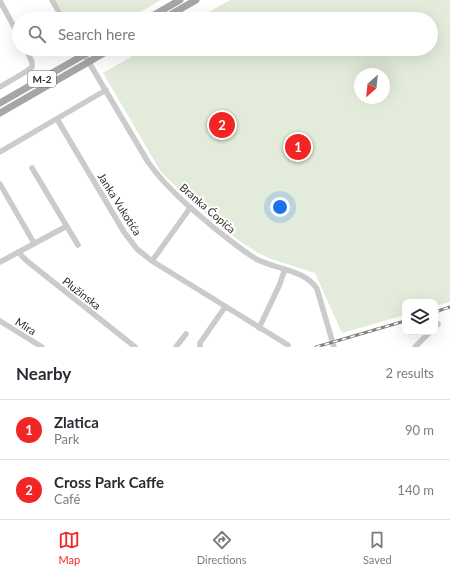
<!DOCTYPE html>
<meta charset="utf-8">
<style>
:root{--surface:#fff;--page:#f2f2f3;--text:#2b2b33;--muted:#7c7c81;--line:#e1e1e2;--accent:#f12524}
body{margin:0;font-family:Lato,sans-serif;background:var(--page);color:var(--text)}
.controls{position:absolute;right:12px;bottom:12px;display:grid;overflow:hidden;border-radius:8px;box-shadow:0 4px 16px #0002}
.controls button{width:36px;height:36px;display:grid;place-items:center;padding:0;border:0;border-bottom:1px solid var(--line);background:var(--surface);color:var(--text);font:20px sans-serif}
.compass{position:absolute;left:354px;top:68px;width:36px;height:36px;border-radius:50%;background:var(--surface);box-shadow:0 4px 16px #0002;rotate:207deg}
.you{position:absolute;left:280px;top:207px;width:14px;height:14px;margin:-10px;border:3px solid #fff;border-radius:50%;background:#1a73e8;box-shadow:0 0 0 6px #1a73e833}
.badge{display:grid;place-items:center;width:26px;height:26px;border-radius:50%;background:var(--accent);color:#fff;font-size:13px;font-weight:700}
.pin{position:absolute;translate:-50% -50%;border:2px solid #fff;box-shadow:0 1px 4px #0006}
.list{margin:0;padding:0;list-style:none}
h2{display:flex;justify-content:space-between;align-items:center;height:52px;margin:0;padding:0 16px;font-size:17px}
h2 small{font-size:13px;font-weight:400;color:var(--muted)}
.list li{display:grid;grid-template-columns:26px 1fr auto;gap:12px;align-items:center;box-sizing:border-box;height:60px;padding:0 16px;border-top:1px solid var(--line)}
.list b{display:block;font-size:15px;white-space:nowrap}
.list p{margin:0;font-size:13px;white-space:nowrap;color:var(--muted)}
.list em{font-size:13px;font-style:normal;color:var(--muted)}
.icon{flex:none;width:22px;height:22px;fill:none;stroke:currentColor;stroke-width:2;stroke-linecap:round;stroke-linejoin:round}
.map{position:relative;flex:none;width:450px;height:347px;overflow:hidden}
.search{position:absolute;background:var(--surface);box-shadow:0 4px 16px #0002;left:12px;right:12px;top:12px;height:44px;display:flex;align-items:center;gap:10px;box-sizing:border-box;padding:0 14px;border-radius:22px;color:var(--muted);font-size:15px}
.sheet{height:172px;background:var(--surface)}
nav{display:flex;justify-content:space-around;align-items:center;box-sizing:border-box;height:56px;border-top:1px solid var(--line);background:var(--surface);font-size:11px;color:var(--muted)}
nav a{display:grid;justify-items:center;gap:2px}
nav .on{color:var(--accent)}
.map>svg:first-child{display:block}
.green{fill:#e3ecda;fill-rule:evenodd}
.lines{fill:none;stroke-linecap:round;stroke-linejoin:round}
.minor{stroke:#cbcbcb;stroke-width:5.5}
.major{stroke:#a6a6a6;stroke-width:7}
.rail-casing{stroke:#838383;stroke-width:3}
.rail{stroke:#fff;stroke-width:1.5;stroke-dasharray:4.5;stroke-linecap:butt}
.labels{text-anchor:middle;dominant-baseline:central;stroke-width:4;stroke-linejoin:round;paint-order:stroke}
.shield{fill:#fff;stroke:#6d6d6d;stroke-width:1}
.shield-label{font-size:10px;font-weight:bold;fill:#2e2e2e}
.street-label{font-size:11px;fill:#2e2e2e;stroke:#fff}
</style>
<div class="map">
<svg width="450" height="347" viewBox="0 0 450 347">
<rect width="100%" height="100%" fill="#fff"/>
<!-- green -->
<path class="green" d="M55,0H161L128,19H67Z
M230,0H450V302L435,306V302H405V315L342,333L315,273L271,259L258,253L238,240L195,205L161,172L103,73L145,49H431V19H197ZM360,74H384V98H360Z"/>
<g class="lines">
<!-- minor -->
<path class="minor" d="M52,0L63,19
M0,1L19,36
M81,49L148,162C167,189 194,211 218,231C230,240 245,253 258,260C277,269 305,270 317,289L334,347
M0,87L27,71L32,67V62L26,49
M57,119L124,232L137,249L152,261L288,345
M0,152L106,90
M32,168L78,245
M0,184L34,243
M18,252L27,261L135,347
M152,261L190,208
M0,262L67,226
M0,321L42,347
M435,327L438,324
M259,328L279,286L285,269
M176,347L186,334
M200,347V343L225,307
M415,347L430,332"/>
<!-- major -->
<path class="major" d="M147,19L180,0
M163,19L196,0
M0,103L94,49
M0,113L111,49"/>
<!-- rail casing -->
<g class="rail-casing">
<path id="rail" d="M435,312L450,307
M316,347L405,321"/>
</g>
<!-- rail -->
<use href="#rail" class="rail"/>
</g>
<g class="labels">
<!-- shield labels -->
<rect class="shield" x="28" y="71" width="28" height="16" rx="3"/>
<g class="shield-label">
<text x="42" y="79">M-2</text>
</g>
<!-- street labels -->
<g class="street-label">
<text transform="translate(120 204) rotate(58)">Janka Vukotića</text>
<text transform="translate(208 208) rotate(41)">Branka Ćopića</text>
<text transform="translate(82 293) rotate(38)">Plužinska</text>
<text transform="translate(26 326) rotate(32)">Mira</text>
</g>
</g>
</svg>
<div class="controls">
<button><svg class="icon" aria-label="layers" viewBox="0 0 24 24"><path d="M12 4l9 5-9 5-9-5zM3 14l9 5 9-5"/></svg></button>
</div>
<svg class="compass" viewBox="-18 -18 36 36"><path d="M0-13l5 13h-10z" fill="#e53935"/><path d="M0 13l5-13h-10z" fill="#7c7c81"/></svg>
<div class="you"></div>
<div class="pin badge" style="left:298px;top:147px">1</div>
<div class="pin badge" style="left:222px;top:125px">2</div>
<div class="search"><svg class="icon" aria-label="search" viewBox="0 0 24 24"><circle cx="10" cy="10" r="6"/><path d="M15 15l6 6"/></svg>Search here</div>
</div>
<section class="sheet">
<h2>Nearby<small>2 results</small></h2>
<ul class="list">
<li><span class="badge">1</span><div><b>Zlatica</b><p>Park</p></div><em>90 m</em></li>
<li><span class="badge">2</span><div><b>Cross Park Caffe</b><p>Café</p></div><em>140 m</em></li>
</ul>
</section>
<nav>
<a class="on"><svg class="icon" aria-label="map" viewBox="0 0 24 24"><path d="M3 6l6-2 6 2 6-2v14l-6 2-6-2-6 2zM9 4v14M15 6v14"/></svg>Map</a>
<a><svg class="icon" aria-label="directions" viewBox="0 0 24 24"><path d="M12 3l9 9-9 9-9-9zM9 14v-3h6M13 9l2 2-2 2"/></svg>Directions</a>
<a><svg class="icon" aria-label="saved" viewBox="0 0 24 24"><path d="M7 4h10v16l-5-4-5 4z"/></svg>Saved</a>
</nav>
